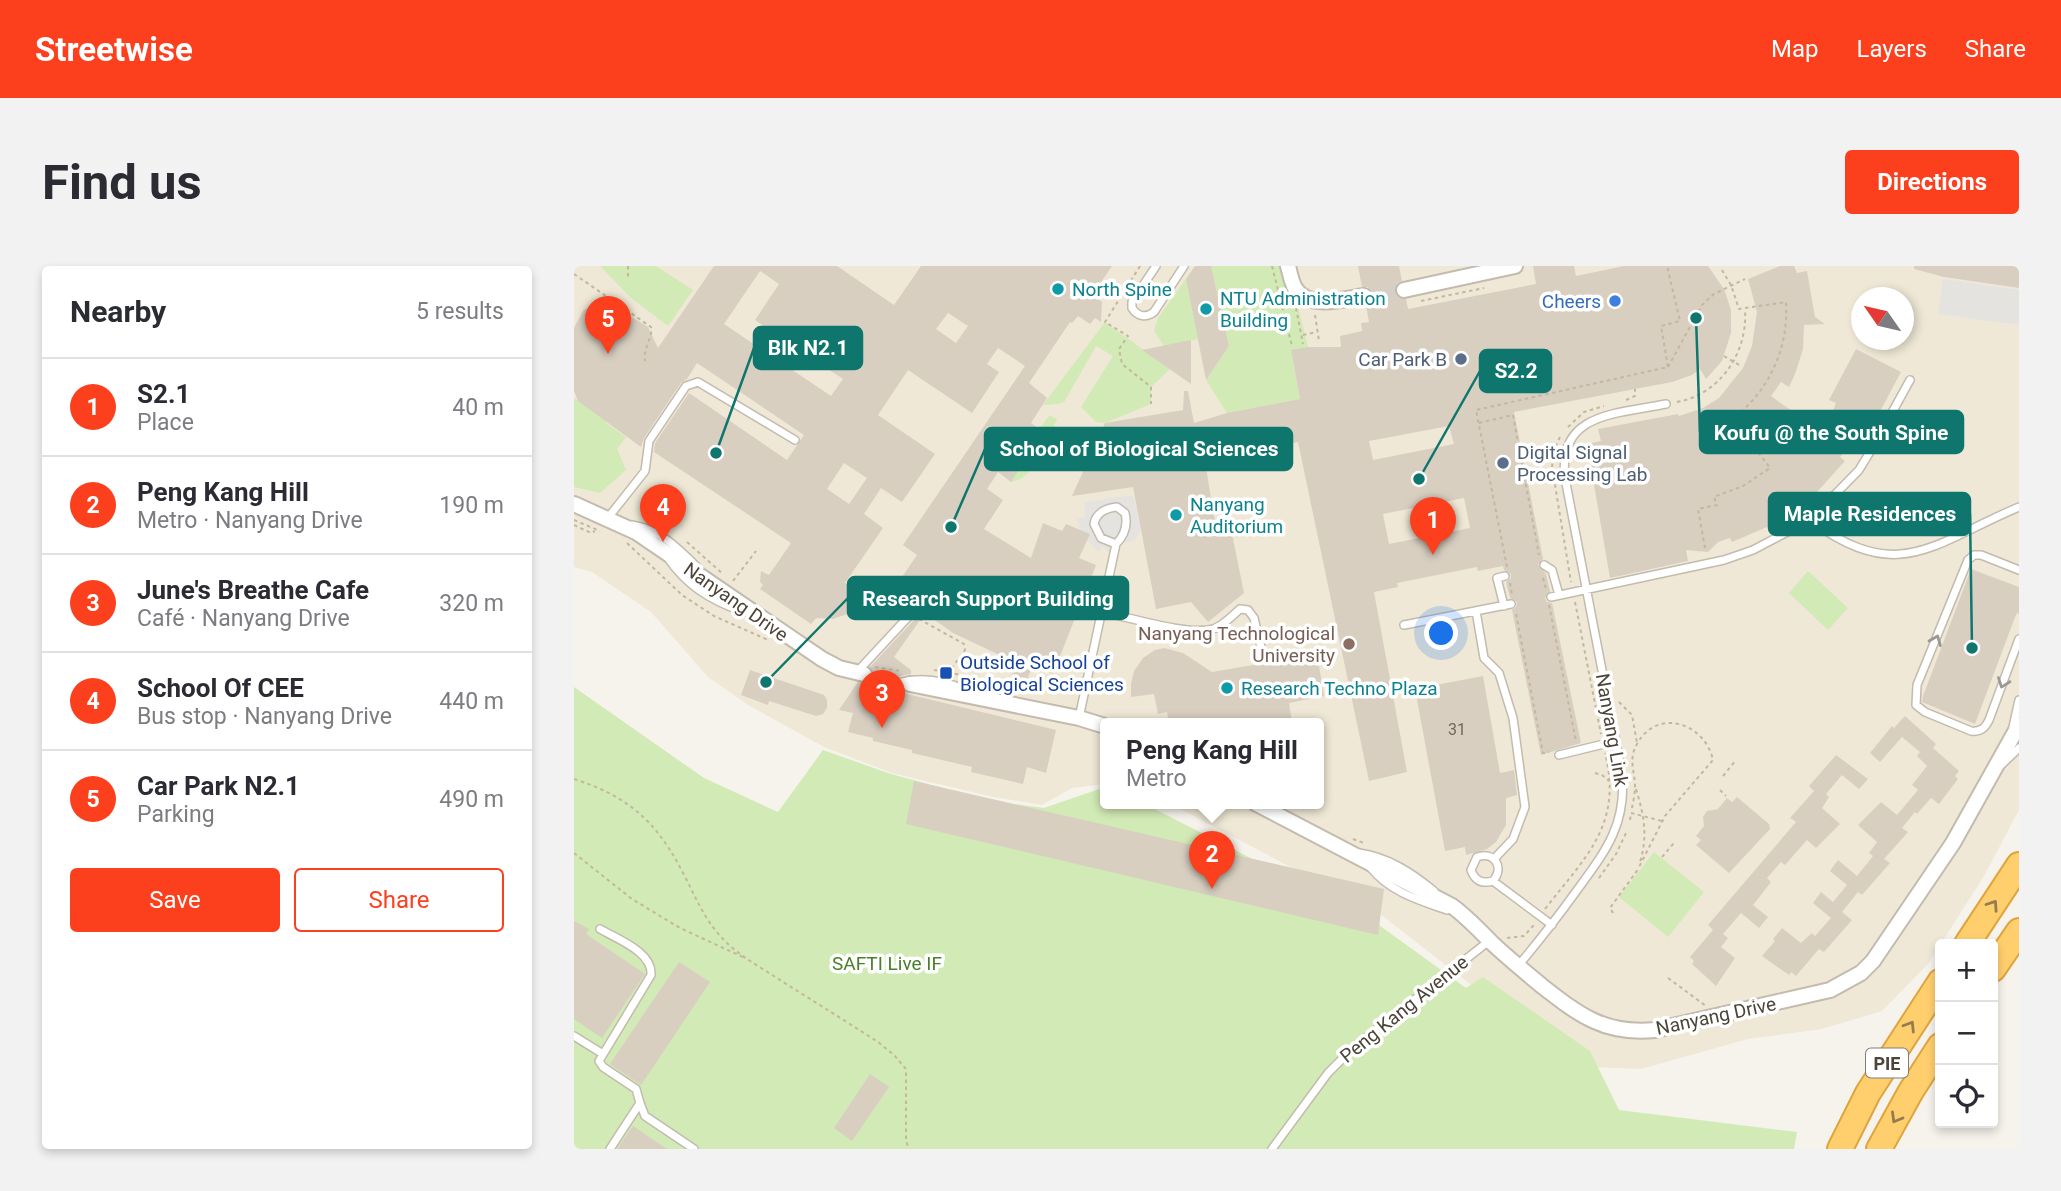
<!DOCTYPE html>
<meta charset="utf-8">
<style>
:root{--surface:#fff;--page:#f2f2f3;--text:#2b2b33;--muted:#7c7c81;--line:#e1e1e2;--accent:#fc3f1d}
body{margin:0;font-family:Roboto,sans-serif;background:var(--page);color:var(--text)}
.controls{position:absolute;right:21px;bottom:21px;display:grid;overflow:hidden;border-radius:7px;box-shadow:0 4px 10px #0003}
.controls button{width:63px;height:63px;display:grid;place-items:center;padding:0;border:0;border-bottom:2px solid var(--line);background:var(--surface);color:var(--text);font:35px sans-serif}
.compass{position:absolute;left:1277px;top:21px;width:63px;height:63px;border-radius:50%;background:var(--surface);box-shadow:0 4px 10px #0003;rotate:304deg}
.you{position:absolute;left:868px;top:368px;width:24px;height:24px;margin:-18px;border:5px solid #fff;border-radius:50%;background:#1a73e8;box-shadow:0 0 0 10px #1a73e833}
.badge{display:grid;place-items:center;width:46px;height:46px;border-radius:50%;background:var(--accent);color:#fff;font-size:23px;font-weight:700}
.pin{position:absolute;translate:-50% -58px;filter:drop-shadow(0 2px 4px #0008)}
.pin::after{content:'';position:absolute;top:37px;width:24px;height:21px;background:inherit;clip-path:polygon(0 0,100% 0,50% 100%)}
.popup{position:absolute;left:526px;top:452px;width:224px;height:91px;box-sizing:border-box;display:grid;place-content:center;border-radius:7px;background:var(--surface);filter:drop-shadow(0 2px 5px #0005);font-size:23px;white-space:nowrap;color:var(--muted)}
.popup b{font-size:26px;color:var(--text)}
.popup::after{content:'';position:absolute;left:50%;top:100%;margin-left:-14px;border:14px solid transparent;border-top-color:var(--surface)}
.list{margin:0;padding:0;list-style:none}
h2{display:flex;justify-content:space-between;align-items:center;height:91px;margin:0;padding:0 28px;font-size:30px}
h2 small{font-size:23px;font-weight:400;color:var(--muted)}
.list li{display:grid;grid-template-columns:46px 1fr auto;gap:21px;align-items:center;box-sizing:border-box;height:98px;padding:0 28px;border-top:2px solid var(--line)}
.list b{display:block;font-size:26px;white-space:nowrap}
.list p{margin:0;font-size:23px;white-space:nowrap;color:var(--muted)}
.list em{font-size:23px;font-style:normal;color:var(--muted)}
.actions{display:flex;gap:14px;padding:21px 28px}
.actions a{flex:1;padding:16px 0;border:2px solid var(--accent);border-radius:7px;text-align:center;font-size:24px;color:var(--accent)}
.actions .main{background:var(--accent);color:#fff}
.icon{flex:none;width:38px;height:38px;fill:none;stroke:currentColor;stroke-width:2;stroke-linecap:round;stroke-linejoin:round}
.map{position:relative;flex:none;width:1445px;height:883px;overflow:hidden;border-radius:7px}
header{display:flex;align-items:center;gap:42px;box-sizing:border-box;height:98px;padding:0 35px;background:var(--accent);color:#fff}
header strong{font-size:33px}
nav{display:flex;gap:38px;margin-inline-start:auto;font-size:24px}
.intro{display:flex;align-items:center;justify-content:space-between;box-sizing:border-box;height:168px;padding:0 42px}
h1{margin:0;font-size:49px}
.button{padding:18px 32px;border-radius:7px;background:var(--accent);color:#fff;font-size:24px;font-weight:700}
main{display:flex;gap:42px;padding:0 42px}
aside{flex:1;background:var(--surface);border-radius:7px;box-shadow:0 4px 10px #0003}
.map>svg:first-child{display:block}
.education{fill:#efe8d6;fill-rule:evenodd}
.green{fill:#d2eab5}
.parking{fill:#e5e3e0}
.building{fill:#d8cfc1;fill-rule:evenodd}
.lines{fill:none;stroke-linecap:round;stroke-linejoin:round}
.minor-tunnel{stroke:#d4d0c8;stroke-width:14;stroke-dasharray:14 7;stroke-linecap:butt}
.service-casing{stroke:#c2bbae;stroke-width:10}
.minor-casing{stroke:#c2bbae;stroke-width:18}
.motorway-casing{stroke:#e0a43c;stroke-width:28}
.path{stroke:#c4b79f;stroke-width:2;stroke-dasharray:3.5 3.5;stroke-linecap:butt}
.service{stroke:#fff;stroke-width:7}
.minor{stroke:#fff;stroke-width:14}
.motorway{stroke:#ffcf6e;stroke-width:24}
.oneway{stroke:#9c9892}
.oneway2{stroke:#937c4e}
.culture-dot{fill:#0f9aa8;stroke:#fff;stroke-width:2.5}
.shop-dot{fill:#3f7fe0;stroke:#fff;stroke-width:2.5}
.service-dot{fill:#5c6f8a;stroke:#fff;stroke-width:2.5}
.education-dot{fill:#8d6e63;stroke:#fff;stroke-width:2.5}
.transit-dot{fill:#1a4fb4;stroke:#fff;stroke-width:2.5}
.labels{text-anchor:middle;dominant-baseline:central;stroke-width:7;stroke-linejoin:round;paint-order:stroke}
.number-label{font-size:16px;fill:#6e675b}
.shield{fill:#fff;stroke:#817c74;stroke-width:2}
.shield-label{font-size:18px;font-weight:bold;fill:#4b4439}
.culture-label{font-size:19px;fill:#0d838f;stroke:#fff;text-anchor:start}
.shop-label{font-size:19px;fill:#366cbe;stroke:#fff;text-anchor:end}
.service-label{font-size:19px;fill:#4e5e75;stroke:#fff;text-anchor:end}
.street-label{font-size:19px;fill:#4b4439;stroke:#fff}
.education-label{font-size:19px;fill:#785e54;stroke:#fff;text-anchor:end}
.transit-label{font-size:19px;fill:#164399;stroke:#fff;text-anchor:start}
.park-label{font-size:19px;fill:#4a7f2a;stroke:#fff}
.leader{fill:none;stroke:#0f766e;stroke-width:2.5}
.callout-dot{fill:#0f766e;stroke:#fff;stroke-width:2.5}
.callout{fill:#0f766e;stroke:#0f766e;stroke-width:2.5}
.callout-label{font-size:21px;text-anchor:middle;font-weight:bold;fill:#fff}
</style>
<header>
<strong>Streetwise</strong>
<nav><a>Map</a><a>Layers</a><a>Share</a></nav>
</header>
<div class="intro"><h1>Find us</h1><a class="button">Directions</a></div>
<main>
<aside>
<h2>Nearby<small>5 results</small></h2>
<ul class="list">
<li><span class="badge">1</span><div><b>S2.1</b><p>Place</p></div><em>40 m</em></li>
<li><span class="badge">2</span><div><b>Peng Kang Hill</b><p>Metro · Nanyang Drive</p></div><em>190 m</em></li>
<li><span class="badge">3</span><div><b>June's Breathe Cafe</b><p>Café · Nanyang Drive</p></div><em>320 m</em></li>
<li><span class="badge">4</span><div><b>School Of CEE</b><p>Bus stop · Nanyang Drive</p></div><em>440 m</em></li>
<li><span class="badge">5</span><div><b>Car Park N2.1</b><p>Parking</p></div><em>490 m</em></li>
</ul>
<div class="actions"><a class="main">Save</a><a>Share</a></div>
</aside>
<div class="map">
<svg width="1445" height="883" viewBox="0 0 1445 883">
<rect width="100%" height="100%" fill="#f6f3ec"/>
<!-- education -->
<path class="education" d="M0,0H1445V544L1410,610L1354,698L1308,745L1248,763L1174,773L1067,803L1017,801L900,721L806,648L595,537H745V457H531V518L498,522L468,539L419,531L318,507L250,481L174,439L134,411L77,346L18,306L0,301ZM1288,32H1330V74H1288Z"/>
<!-- green -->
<path class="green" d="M26,0H82L119,24L94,60L57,32Z
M637,0H714L734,81L717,85L726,133L653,147L632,114L655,80Z
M612,13L624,73L590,80L580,65L584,52Z
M531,56L596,103L577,121V138L531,157L522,156L507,141L539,90L522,80L490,136L484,138L469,139Z
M53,128L32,157L52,171L43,183L52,204L26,227L0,221V132L27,150Z
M476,149L483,153C473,174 462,213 437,216L465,163Z
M1234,305L1274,342L1254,364L1215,327Z
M0,421L130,512L204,546L249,484L317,508L417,535L470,542L531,521V537H569L798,654L892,722L909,711L1016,785L1045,844L1223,866L1220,883H0Z
M1080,586L1130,626L1094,671L1045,631Z"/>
<!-- parking -->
<path class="parking" d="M1369,13L1445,24V59L1364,48Z
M559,229L567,264L560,275L540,278L536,287L528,280L526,285H524L514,275L505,261L503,253L511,251L510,236Z"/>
<!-- building -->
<path class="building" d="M140,0H263L320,39L347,0H538L519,28L528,36L527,56L521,52L516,58L504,50L498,57L496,56L455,117L473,132L457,157L469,166L437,216L424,206L413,223L429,234L410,263L457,292L469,257L488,265L492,258L516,268L505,292L522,299L479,408L459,399L453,414L430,404L434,393L379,367L351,347L320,391L337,404V408L326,410L322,415L323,419L333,428L482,464L472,507L453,501L449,518L397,506L398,501L338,487V484L299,475V472L274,466L279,447L265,444L284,416L292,417L297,414L299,406L296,401L340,354L341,349L339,345L334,344L329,348L311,336L343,289L329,279L451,100L424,82L413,98L425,106L398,147L334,104L304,149L361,188L328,236L307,222L290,248L309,262L271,317L292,332L279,346L259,353L242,352L237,358L186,323L189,319L186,316L187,305L195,309L217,277L80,186L81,177L115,127L213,194L230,169L123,97L113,113L107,117L70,172L67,181L4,135L0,125V62L9,45L19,38L38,39L74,61L84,82ZM186,5L205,18L181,54L269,113L257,130L150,58ZM374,47L394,60L382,77L362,63ZM270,197L293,212L275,238L253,223Z
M621,0H637L655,80L632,114L612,13Z
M784,0H825L828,15L823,17L821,25L823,31L832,33L834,43L962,18L959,0H1000L1002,10L1050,0H1134L1150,23L1157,44V67L1148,95L1132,113L1126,103L1118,109L1098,116L940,146L969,293L964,299L972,308L976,325L971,332L973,336L978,337L1007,477L967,489L938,344L942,341L943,336L936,332L932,316L937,312V308L930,304L929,300L904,305L903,301L823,317L824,321L800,326L833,506L795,515L724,176L631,195L643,269L658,268L670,327L634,356L617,336L582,343L559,221L498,230L531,157L609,144L610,125H614L620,157L653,147L726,133L717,84L734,81H767L766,70L788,65L787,57L795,56L792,39L799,34V28L794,21H788ZM875,160L880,178L799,194L795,175ZM890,232L896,262L815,278L809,248Z
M1206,0H1220L1223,7L1233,5L1241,51L1251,58L1230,59L1229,83L1221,108L1215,121L1207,116L1197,130L1272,184L1266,191L1271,195L1242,227L1211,250L1193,261L1158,276L1156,272L1144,276L1134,286L1112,284L1114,295L1036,312L1013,178L1027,175L1024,163L1104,148L1105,150L1129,142L1145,132L1169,102L1178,80L1183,46L1174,13Z
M1340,0H1445V22L1370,11L1340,3Z
M617,74V118L568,84Z
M1282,83L1327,106L1295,166L1258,147L1262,137L1255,134Z
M1397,303L1445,321V348L1443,347L1441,351L1401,458L1348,436L1349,430Z
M590,382L609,387L638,406L743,388L750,430L715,437L718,457H595L593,446L584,448L580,428L557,431V418L560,405L569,392L581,384Z
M176,404L250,429L253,434V442L249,448L242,450L195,435L194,439L167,429Z
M909,410L926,507L940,504L943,529L932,532V559L922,576L913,583L892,589L891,581L871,585L841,423Z
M1331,450L1362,478L1359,482L1385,505L1381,510L1384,513L1365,538L1357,532L1343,548L1341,546L1328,562L1334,566L1310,593L1316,597L1288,629L1284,626L1268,646L1278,654L1250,686L1245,683L1222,710L1217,706L1215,709L1188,690L1201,675L1199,673L1208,662L1227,677L1238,667L1241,670L1257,652L1239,637L1247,626L1259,636L1273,619L1256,605L1264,594L1283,610L1299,590L1295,587L1303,576L1284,559L1307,536L1323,549L1344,524L1338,519L1353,500L1343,490L1346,486L1328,471L1306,496L1296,487L1318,460L1320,462Z
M1262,489L1294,513L1285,523L1268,509L1252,528L1255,531L1248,542L1266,558L1242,582L1233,574L1211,599L1207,596L1193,612L1197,616L1179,639L1194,651L1185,662L1167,647L1149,668L1154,672L1147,681L1161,692L1142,720L1118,698L1120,695L1116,691L1139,664L1134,659L1222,556L1216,552L1240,525L1235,520Z
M340,515L810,623L804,669L332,558Z
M1163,531L1195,558L1196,563L1155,607L1122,579L1127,574L1122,570L1130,560L1129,551L1133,545L1144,543L1153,532L1158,536Z
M0,655L15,663L12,668L71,708L28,772L0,753Z
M105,696L136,716L67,819L36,798Z
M296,808L315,821L278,875L260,862Z
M59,860L93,883H43Z"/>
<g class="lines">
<!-- minor-tunnel -->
<path class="minor-tunnel" d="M790,30L830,24
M290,408L336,418"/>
<!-- service casing -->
<g class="service-casing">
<path id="service" d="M582,0L558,36V42C564,51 572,52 580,46L610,0
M33,253L71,205L75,175L112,120L124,116L221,174
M1236,254C1325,320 1359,277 1445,241
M58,259C85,263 104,282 123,301
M94,292C112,319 137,335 168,345
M970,299L978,304L985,329
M1445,304L1407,289H1400L1394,294L1343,419L1342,439L1351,446L1397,465C1407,466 1411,462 1415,454L1445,373
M977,331L1150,294L1179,284L1236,254L1285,204L1299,181L1336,114
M930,340L923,312L931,310
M902,345L910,392L925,407L939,452L951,541L939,573L920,593
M528,346C555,351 614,370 639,363C649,360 658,350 666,343L674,344L680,352L687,381
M830,359L937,338
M283,406L335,350
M328,416C349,411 372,415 392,424
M505,452L542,278C551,269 554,259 551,247L543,241C532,242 522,247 520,258L527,272L542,278
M1439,461L1445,434
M985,489L1042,475
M1425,501L1445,482
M785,587C814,591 838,607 860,625
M796,601C816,626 844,634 873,644
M919,615C931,601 920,585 903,591L897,604C901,615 908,618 919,615L978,659
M26,663C43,673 79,686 77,709L25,795L29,801L62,823L66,837L36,883
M944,700C964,676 983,652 1001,627C1030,587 1053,560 1048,508L991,212C983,146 1044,148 1092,138
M0,770L29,788
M66,837L71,850L120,883
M698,883L754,807L779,782L915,675"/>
</g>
<!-- minor casing -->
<g class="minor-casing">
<path id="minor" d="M714,0C716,7 717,15 721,22C733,44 771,33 790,30
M830,24L941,0
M0,238L62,266L248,393L265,402L290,408
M336,418L505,452L531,460
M681,537L878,640C893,651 905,664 918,677C934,692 951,706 968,720C1005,749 1031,769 1081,764L1256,724L1287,707L1299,695L1379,577L1445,459"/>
</g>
<!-- motorway casing -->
<g class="motorway-casing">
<path id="motorway" d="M1393,678L1445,599
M1419,703L1445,665
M1266,883L1294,827L1366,716
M1305,883L1337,825L1366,780"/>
</g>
<!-- path -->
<path class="path" d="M54,0V13
M566,0L531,56L554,70L545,83L548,98L577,121V138
M698,0L718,80
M0,8L77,61C79,73 69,80 71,95
M847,35L910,22
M722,42L729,78
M741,49L745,75
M729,69L743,66
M1150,90L1167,100
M1094,101L1128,39L1140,28L1171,13
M1052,134L1061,130V123
M1103,136C1147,128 1174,86 1171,43
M905,157L939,149L965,289
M994,161L1010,146L1030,140
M986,171L980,184L978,201L997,316
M0,254L26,265
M0,259L17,267L21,265
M113,276L149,308
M53,277L108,329L140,350L194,374
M1131,282L1124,243L1143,239L1140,231L1169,220L1196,202L1159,153C1195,124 1215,83 1212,36L1165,43L1157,19L1148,4
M933,301L902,144L1094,101L1087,60L1106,55L1093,0
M969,312L972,323
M159,315L182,285
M936,317L938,329
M1001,336L1027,468
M975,339L1002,475
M942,348L969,487L975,486
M345,353L390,378L391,384L375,406
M301,401L327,405
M360,404L387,409L391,413
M1045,436L1058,449L1063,477
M1021,507L1028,509L1035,515
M1149,510L1162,494
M0,513C53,530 81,554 107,603C121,629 130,655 152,676C168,692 190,703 209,716C241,736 273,756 304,776L320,789L332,803V875L335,883
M1062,523C1070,549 1074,570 1066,596
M1146,524L1152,530
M1058,542C1059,536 1061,528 1061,521C1061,506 1054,493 1063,478C1083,441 1131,457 1139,494L1091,550L1065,601
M1057,547L1088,555
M1056,554L1057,548
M779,573L790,577
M0,587L58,633L106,662L171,692
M1088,591L1100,577
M1025,612L1042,588L1053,565
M971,643C1012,590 1049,559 1031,487
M1039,647L1036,642L1065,602
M933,672L950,670L960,659
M1094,712L1132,740"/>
<!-- service -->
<use href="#service" class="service"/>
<!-- minor -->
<use href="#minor" class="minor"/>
<!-- motorway -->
<use href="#motorway" class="motorway"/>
</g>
<!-- one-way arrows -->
<defs><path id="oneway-chevron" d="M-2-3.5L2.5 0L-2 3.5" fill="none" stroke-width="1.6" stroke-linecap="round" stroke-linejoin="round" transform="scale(1.75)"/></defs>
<g class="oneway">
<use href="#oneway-chevron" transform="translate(1362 374) rotate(-68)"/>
<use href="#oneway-chevron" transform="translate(1429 417) rotate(110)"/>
</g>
<g class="oneway2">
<use href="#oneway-chevron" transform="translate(1419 639) rotate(-56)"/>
<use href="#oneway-chevron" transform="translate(1336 760) rotate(-58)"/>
<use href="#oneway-chevron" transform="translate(1322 852) rotate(120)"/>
</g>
<!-- markers -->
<g class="culture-dot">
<circle cx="484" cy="23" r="7"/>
<circle cx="632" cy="43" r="7"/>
<circle cx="602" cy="249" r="7"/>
<circle cx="653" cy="422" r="7"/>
</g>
<circle class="shop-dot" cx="1041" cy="35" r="7"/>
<g class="service-dot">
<circle cx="887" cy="93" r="7"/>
<circle cx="929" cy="197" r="7"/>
</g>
<circle class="education-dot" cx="775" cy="378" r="7"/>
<rect class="transit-dot" x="365" y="400" width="14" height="14" rx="3.5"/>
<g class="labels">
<!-- number labels -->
<g class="number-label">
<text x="883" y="463">31</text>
</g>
<!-- shield labels -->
<rect class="shield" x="1292" y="782.5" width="42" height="29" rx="5"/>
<g class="shield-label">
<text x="1313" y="797">PIE</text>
</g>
<!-- culture labels -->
<g class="culture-label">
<text x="498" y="23">North Spine</text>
<text x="646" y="32">NTU Administration<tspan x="646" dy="22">Building</tspan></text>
<text x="616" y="238">Nanyang<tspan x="616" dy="22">Auditorium</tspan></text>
<text x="667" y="422">Research Techno Plaza</text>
</g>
<!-- shop labels -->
<g class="shop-label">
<text x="1027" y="35">Cheers</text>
</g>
<!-- service labels -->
<g class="service-label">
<text x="873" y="93">Car Park B</text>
<text x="943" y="186" text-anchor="start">Digital Signal<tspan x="943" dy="22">Processing Lab</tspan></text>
</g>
<!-- street labels -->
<g class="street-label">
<text transform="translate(162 336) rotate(35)">Nanyang Drive</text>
<text transform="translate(1038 464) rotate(80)">Nanyang Link</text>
<text transform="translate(830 743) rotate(-39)">Peng Kang Avenue</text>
<text transform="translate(1142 750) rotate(-12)">Nanyang Drive</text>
</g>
<!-- education labels -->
<g class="education-label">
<text x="761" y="367">Nanyang Technological<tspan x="761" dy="22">University</tspan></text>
</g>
<!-- transit labels -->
<g class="transit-label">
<text x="386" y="396">Outside School of<tspan x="386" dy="22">Biological Sciences</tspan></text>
</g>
<!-- park labels -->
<g class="park-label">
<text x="313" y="697">SAFTI Live IF</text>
</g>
</g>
<!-- callouts -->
<path class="leader" d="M142 187L180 82M845 213L906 105M1122 52L1126 166M377 261L411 183M1398 382L1396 248M192 416L274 332"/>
<g class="callout-dot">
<circle cx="142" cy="187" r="7"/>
<circle cx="845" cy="213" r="7"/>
<circle cx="1122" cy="52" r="7"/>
<circle cx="377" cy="261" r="7"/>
<circle cx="1398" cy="382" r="7"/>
<circle cx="192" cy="416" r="7"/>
</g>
<g class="callout">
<rect x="180" y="61" width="108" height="42" rx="7"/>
<rect x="906" y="84" width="71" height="42" rx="7"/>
<rect x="1126" y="145" width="263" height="42" rx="7"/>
<rect x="411" y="162" width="307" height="42" rx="7"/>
<rect x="1195" y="227" width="201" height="42" rx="7"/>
<rect x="274" y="311" width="280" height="42" rx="7"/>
</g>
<g class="callout-label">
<text x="234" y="89">Blk N2.1</text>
<text x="942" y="112">S2.2</text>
<text x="1257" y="174">Koufu @ the South Spine</text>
<text x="565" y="190">School of Biological Sciences</text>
<text x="1296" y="255">Maple Residences</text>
<text x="414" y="340">Research Support Building</text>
</g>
</svg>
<div class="controls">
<button>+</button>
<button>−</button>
<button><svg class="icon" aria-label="locate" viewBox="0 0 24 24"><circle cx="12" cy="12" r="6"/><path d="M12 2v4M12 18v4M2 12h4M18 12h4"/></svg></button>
</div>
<svg class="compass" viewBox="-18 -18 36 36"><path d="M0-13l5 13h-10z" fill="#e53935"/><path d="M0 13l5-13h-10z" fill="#7c7c81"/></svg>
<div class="you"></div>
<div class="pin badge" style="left:859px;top:289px">1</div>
<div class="pin badge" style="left:638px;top:623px">2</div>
<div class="popup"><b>Peng Kang Hill</b>Metro</div>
<div class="pin badge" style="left:308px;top:462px">3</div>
<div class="pin badge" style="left:89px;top:276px">4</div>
<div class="pin badge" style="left:34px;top:88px">5</div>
</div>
</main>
